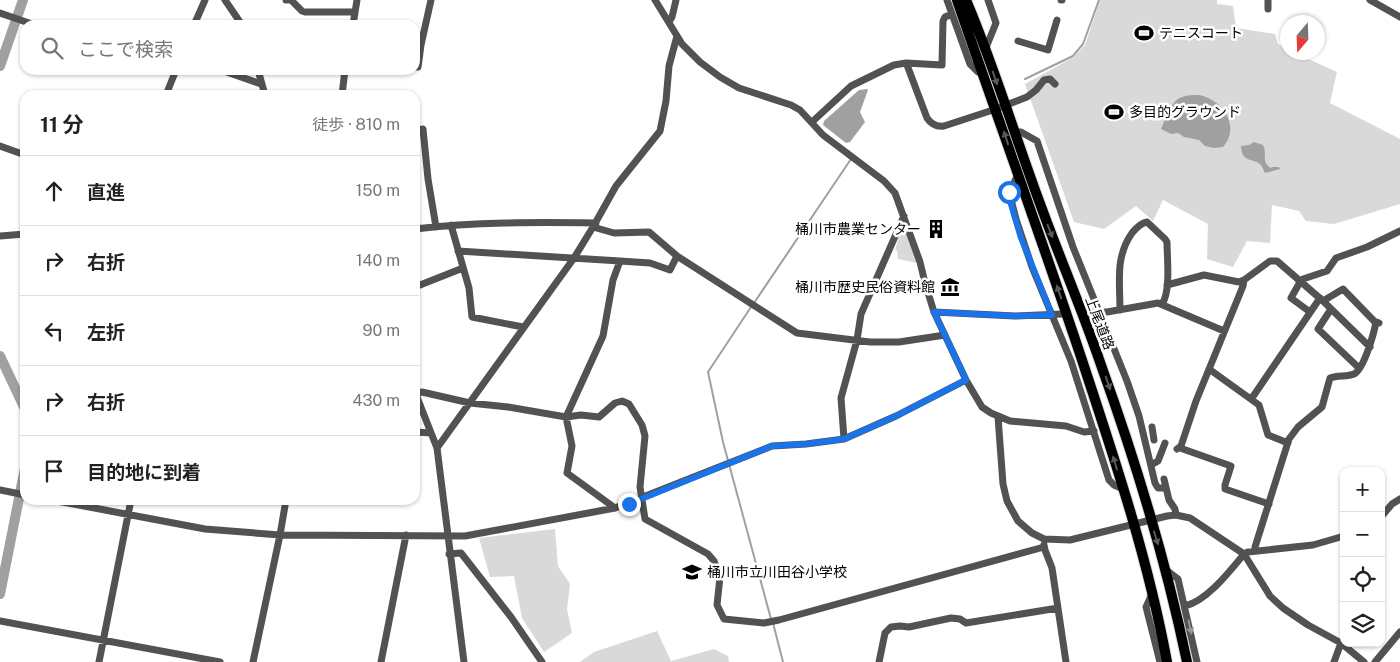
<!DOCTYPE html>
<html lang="ja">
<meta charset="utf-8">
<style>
:root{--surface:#fff;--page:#f2f2f2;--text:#222;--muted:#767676;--line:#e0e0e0}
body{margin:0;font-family:"Public Sans","Noto Sans JP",sans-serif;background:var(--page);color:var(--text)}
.controls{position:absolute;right:15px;bottom:15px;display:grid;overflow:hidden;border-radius:10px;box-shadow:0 1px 4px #0004}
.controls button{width:45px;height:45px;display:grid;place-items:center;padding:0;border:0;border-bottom:1px solid var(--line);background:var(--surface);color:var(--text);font:25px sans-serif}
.compass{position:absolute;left:1280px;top:15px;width:45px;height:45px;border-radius:50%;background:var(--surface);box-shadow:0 1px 4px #0004;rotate:199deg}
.stop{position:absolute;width:15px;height:15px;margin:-11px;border:4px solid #1a73e8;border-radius:50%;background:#fff}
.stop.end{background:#1a73e8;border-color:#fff;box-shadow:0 1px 5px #0008}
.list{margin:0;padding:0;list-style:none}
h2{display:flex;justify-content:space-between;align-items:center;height:65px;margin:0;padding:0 20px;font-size:21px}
h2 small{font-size:16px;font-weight:400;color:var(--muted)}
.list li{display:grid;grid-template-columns:32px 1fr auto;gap:15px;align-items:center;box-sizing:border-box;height:70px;padding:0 20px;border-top:1px solid var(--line)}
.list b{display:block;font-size:19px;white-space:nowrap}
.list em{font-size:16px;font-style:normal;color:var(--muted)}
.icon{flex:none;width:28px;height:28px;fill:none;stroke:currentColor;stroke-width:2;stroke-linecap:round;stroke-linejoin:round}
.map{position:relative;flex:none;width:1400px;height:662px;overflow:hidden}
.search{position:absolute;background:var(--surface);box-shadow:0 1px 4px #0004;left:20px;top:20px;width:400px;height:55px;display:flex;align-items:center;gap:12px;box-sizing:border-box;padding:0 18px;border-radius:15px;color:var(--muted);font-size:19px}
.panel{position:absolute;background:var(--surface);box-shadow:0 1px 4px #0004;left:20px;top:90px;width:400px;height:415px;border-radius:15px}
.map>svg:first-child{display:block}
.green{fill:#d9d9d9}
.water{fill:#a0a0a0}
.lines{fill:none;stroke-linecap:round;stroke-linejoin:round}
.stream{stroke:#a0a0a0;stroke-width:2}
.river{stroke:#a0a0a0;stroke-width:10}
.highway-casing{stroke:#dbdbdb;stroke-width:12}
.minor{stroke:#525252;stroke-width:7}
.highway{stroke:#000;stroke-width:10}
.oneway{fill:#595959}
.oneway2{fill:#979797}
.route{stroke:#1a73e8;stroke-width:6}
.labels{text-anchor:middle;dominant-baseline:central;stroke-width:5;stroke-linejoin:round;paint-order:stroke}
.poi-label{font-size:14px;fill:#000;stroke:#fff;text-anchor:start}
.street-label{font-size:14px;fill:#000;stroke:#fff}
</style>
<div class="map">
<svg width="1400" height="662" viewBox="0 0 1400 662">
<rect width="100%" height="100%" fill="#fff"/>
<!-- green -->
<path class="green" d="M1100,0H1217V4L1233,6L1236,28L1275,34L1278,44L1287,49L1288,52L1295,53L1337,72L1330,103L1400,139V204L1334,224L1306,221L1299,211L1272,205L1270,243L1247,241L1233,267L1207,259L1208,224L1163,200L1153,221L1136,206L1104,229L1074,222L1025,84L1074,57L1085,45Z
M902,227H904L917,263L898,259L897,251L895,250Z
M555,529L558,566L570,584L567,609L572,633L544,652L522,618L514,576L490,577L479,538Z
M657,631L671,661L714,649L728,656L729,662H580L594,652Z"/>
<!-- water -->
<path class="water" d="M867,89L868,90L860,112L865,122L850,142L846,143L823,125L824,121L859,90Z
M1199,95C1223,100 1241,126 1223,147L1214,148L1205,146L1199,140L1184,137L1178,133L1171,134L1161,129C1166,119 1170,101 1182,97C1187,95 1194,95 1199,95Z
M1254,142L1263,145C1268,153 1260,162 1271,168L1272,167H1279L1280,169L1265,173C1265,173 1262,166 1261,165C1253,157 1242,164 1241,146L1249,145Z"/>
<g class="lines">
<!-- stream -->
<path class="stream" d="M1025,79L1073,56L1083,44L1099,0
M754,303L851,159
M751,307L708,372L723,442L771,619
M773,623L783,662"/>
<!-- river -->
<path class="river" d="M0,66L23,0
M0,356L25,409
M0,594L25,468"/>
<!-- highway casing -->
<g class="highway-casing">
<path id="highway" d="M957,0C998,119 1041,237 1081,357C1114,457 1148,558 1167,662
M966,0C995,68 1016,140 1042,209C1061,261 1083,312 1101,365C1136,462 1166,561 1187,662"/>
</g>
<!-- minor -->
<path class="minor" d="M225,0L242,25
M286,0H291L302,11L305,12H355
M655,0L682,44L700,62L720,77L739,88L791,105L800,110L823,135L884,181L895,193L920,262L925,283L934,312L966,380L982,407L991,413L1010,421L1066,426L1084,432L1094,431
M947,0L970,64L978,72L983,73
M1061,0H1062
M1370,0L1400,17
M1268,9V0
M0,13L35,25
M669,22L672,17L676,0
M194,25L205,0
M353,25L357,0
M1018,41L1048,50L1057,20
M985,50L996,23L988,0
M907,65L927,118C931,124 936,127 944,126L996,109L1027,97L1036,90L1044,80L1050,79L1055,84
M415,67H418L421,45L431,0
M221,70L261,84
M258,70L265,95
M166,95L176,70
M342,95L345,70
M812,122L851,86L894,65L906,63L942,65L943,21L945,17L952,14
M415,131L423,129L428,179L436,227
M1014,132H1021L1037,141L1073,247L1127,381L1139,416L1155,483L1158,488H1166
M0,146L25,155
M1018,175L1009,192L1016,219L1032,267L1071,361L1109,480L1114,485L1123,489
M451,225L469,288L472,317L523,327
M593,227L614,233L649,232L677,256L797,333L870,342H899L945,335
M415,229C475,222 535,222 596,223
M0,236L25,234
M458,251L620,261L650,263L670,270L677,256
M1167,285L1204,275L1239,282L1244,280L1270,261H1277L1323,301L1370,347
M415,287L463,268
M1323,301L1343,289L1374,321L1379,323
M1331,309L1318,329L1359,368
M1120,310C1120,282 1115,257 1132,233C1136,228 1141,223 1147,222L1165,239L1167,242C1167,257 1171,292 1162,304
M934,312L1015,316L1062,314
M1088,312H1107L1158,303L1224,331
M1310,312L1291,298L1300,282L1303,279L1327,271L1336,258L1367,247L1400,231
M1209,369L1259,405L1268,435L1288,443
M415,392L437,448L464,662
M416,394L422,392L470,403L508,407L566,417L581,415L599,417L615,403L622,401L629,404L642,425L645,436L640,487L645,519L708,554L714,561L720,577L717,605L724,619L764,623L779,620L1044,547
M1252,398L1320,298
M998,417L1003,484L1007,501L1018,521L1032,533L1044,539L1070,540L1167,516L1176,515L1190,518L1244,554L1270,596L1283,608L1308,625L1341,643L1364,662
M1152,427L1154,440
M415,432L431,433
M844,439L841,398L857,340L861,314L904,216
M437,448L574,258L593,227L616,186L660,131L666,101L669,66L677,36
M1180,448L1231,466L1225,485V489L1269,504
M1177,449L1181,446L1196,401L1243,286L1244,280
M1151,465L1158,461L1165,443
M1164,479L1169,500L1175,509L1176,515
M0,490L25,495
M52,500L205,529L280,535L465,536L615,508L772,446L806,444L844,439L896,416L966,380
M615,508L567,473L572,446L566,417L603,336L613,280L620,261
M1381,517L1392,504L1400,499
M1044,545L1045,550L1052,568L1066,662
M1255,551V547L1289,439L1298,427L1322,407L1330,378C1338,375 1347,377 1354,374C1364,369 1374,333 1376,322
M449,554L461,553L511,617L542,662
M1165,569L1178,579L1197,662
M1152,594L1146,607L1160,662
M1185,606C1207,601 1230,571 1244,554L1248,552L1313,545L1344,536
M0,621L220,662
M99,662L131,500
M253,662L280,535L286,500
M381,662L406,535
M879,662L885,633L891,627L900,626L909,627L951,618L960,619L966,623L1058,608
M1334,662L1341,643
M1375,662L1400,632"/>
<!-- highway -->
<use href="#highway" class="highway"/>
</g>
<!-- one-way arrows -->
<defs><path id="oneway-solid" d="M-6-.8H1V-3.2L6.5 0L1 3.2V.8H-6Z" transform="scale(1.25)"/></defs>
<g class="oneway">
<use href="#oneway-solid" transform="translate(995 78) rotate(71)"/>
<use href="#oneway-solid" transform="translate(1006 138) rotate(-108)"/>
<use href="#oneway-solid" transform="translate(1050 231) rotate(69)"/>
<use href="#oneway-solid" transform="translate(1059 292) rotate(-109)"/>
<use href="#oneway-solid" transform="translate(1108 383) rotate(71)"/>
<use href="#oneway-solid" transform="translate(1115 463) rotate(-107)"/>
<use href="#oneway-solid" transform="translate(1156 538) rotate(73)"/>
</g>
<use class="oneway2" href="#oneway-solid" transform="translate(1190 627) rotate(78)"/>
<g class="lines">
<!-- route -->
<path class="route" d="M629,504L772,446L806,444L844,439L896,416L966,380L934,312L1015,316L1052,315L1021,238L1010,201L1009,192"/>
</g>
<!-- icons -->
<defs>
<g id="stadium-bare" transform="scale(1.5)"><path d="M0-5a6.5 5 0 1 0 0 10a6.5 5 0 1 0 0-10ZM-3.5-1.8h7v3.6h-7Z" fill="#000" stroke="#fff" stroke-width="2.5" paint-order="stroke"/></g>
<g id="building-bare" transform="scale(1.5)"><path d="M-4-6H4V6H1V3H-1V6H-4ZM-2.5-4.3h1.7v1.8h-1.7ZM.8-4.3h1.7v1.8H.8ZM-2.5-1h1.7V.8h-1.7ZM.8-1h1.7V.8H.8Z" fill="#000" stroke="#fff" stroke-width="2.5" paint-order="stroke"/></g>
<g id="museum-bare" transform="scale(1.5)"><path d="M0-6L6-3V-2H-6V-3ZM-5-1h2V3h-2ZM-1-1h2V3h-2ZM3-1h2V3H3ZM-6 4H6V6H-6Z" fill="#000" stroke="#fff" stroke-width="2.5" paint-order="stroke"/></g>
<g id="school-bare" transform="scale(1.5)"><path d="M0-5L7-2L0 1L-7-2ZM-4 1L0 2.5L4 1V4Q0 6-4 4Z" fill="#000" stroke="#fff" stroke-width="2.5" paint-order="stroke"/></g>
</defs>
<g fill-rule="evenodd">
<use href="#stadium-bare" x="1144" y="33"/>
<use href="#stadium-bare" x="1114" y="112"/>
<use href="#building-bare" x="936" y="229"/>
<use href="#museum-bare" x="950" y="287"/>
<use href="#school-bare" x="692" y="572"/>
</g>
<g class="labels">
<!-- poi labels -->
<g class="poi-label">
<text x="1159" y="33">テニスコート</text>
<text x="1129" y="112">多目的グラウンド</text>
<text x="921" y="229" text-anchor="end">桶川市農業センター</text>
<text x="935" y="287" text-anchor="end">桶川市歴史民俗資料館</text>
<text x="707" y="572">桶川市立川田谷小学校</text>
</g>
<!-- street labels -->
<g class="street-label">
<text transform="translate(1100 323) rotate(69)">上尾道路</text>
</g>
</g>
</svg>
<div class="controls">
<button>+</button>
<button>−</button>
<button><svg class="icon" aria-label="locate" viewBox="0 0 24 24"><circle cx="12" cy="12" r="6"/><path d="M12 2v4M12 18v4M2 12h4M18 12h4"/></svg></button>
<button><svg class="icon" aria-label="layers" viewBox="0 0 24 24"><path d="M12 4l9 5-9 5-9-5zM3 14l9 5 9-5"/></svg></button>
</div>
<svg class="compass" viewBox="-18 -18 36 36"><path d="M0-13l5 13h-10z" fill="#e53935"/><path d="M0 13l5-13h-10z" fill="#767676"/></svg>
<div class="stop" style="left:1009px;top:192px"></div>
<div class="stop end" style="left:629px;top:504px"></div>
<div class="search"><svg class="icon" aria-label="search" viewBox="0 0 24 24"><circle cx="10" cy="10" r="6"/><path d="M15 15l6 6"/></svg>ここで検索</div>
<section class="panel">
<h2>11 分<small>徒歩 · 810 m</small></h2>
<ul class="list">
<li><svg class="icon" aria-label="ahead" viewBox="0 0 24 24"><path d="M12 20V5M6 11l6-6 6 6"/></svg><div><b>直進</b></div><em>150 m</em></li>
<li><svg class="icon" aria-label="right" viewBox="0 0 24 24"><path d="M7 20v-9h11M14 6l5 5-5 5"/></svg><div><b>右折</b></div><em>140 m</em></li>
<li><svg class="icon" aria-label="left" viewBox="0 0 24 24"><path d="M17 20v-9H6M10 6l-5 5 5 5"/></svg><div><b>左折</b></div><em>90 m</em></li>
<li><svg class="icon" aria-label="right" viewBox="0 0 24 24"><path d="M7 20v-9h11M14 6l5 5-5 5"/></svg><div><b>右折</b></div><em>430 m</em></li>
<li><svg class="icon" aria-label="arrive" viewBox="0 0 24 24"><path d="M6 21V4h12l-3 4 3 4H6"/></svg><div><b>目的地に到着</b></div></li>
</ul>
</section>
</div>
